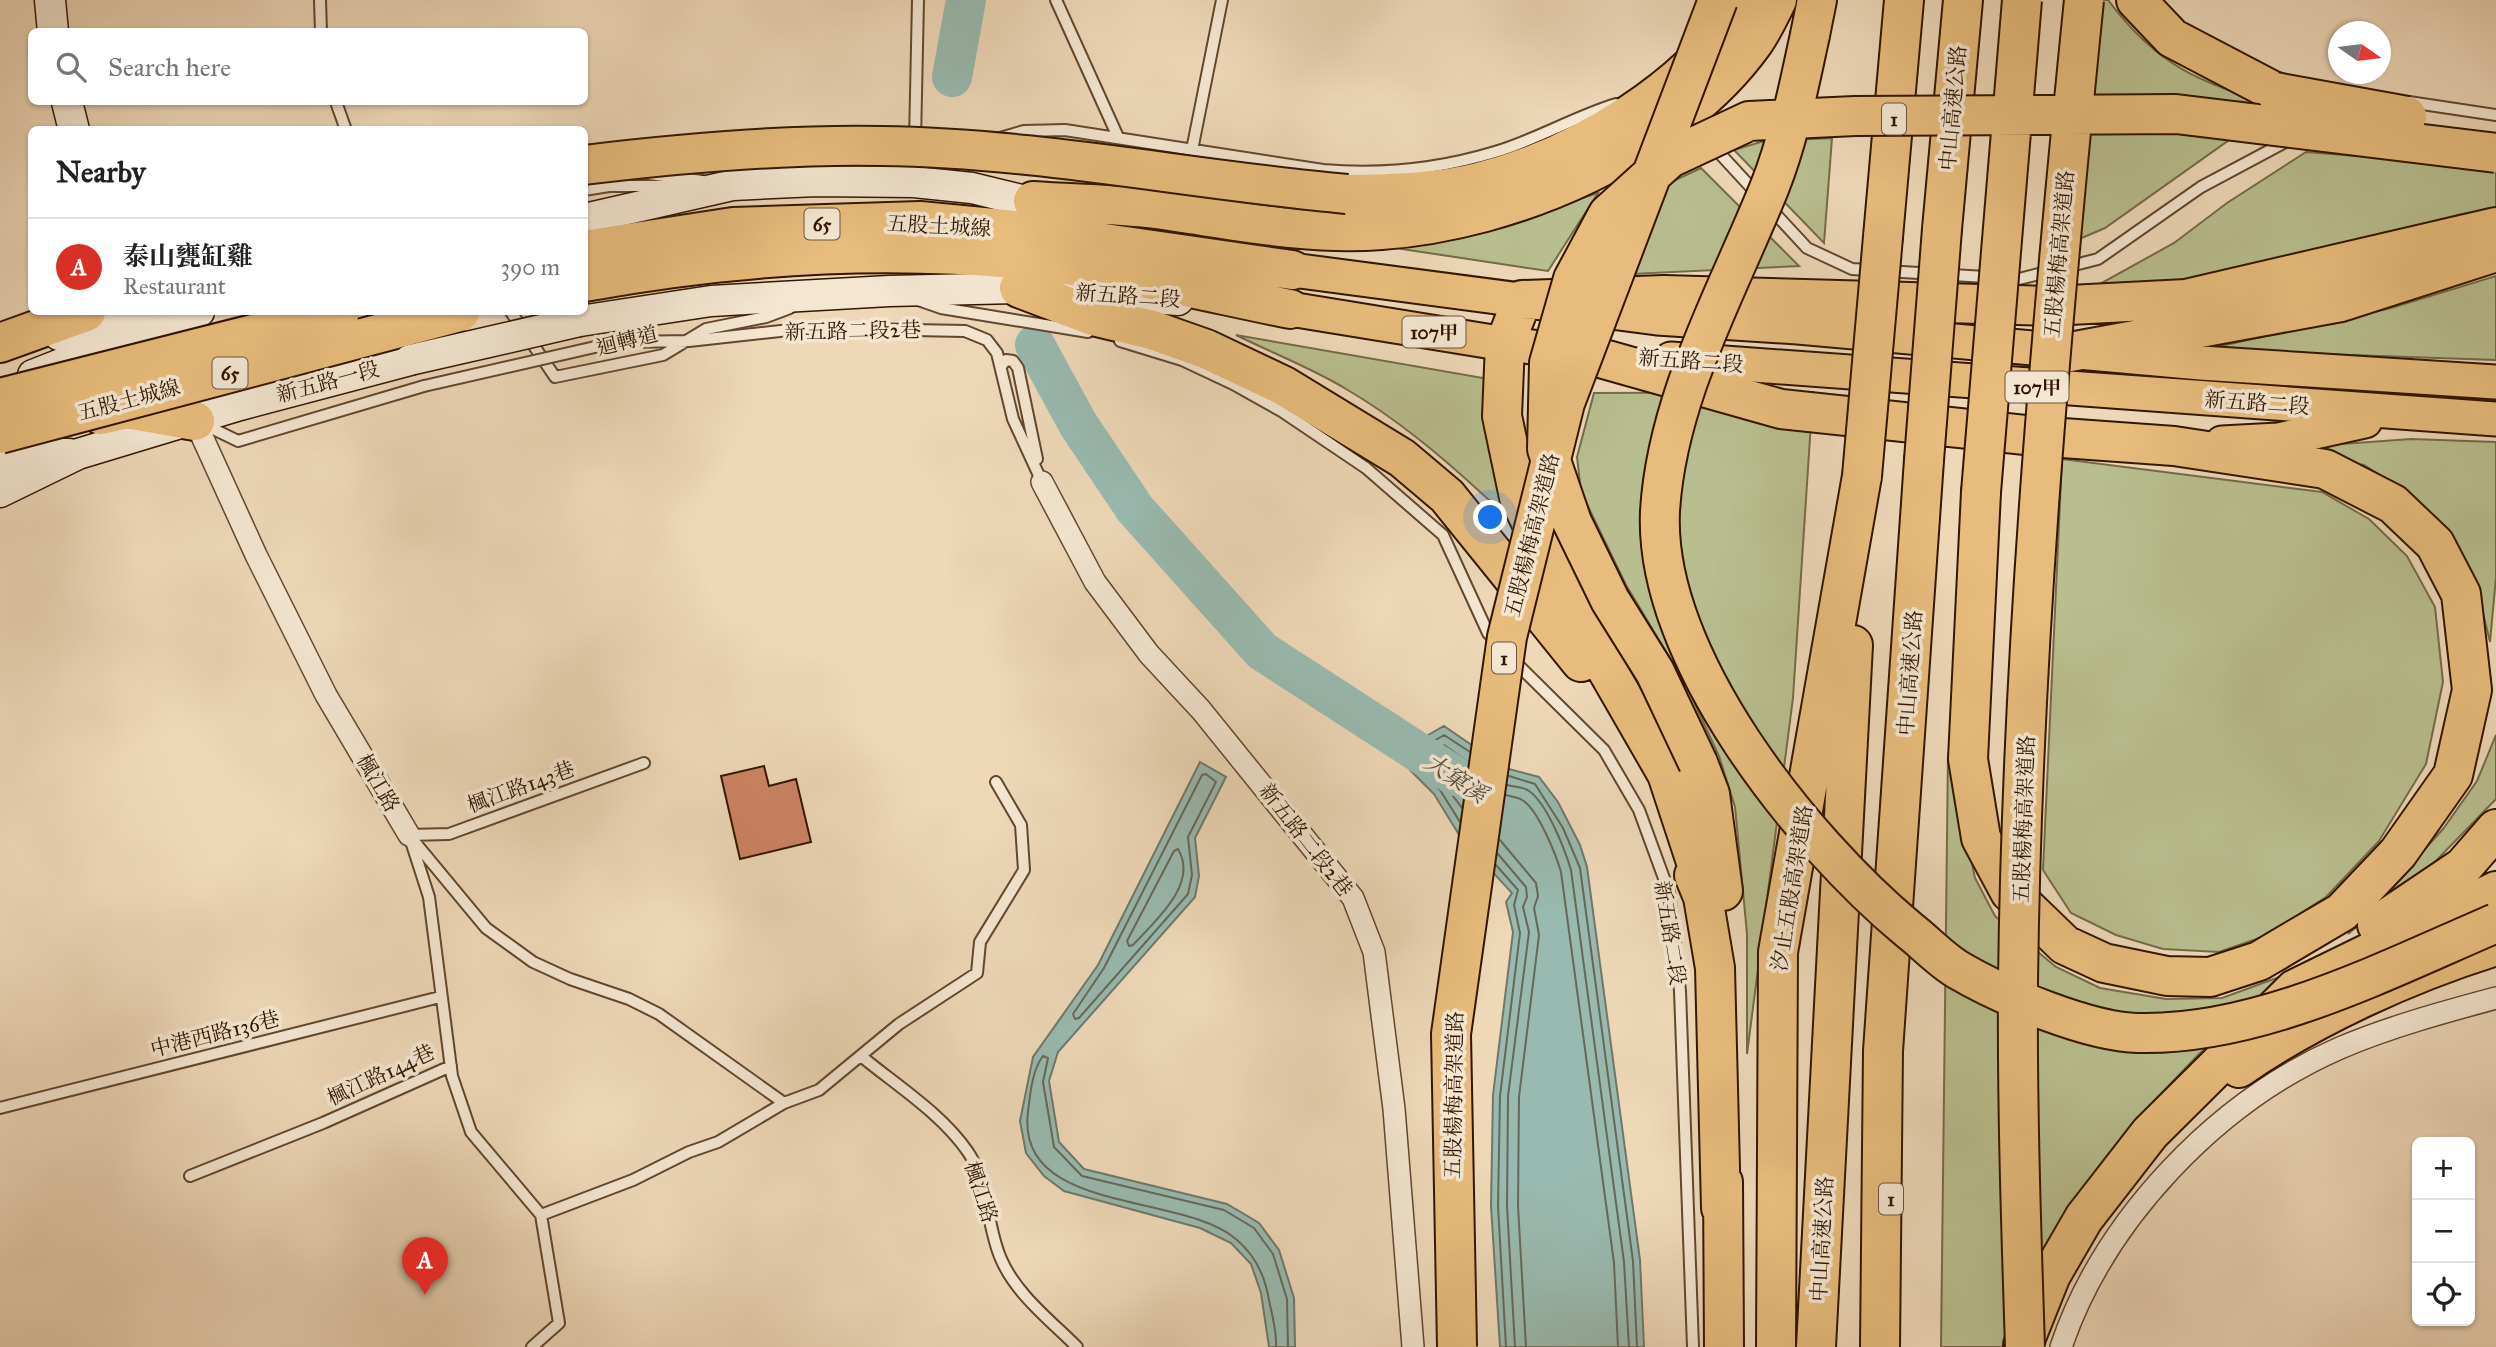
<!DOCTYPE html>
<meta charset="utf-8">
<style>
:root{--surface:#fff;--page:#f2f2f2;--text:#202124;--muted:#757577;--line:#e0e0e0;--accent:#d93025}
body{margin:0;font-family:"IM FELL Great Primer","Noto Serif TC",serif;background:var(--page);color:var(--text)}
.controls{position:absolute;right:21px;bottom:21px;display:grid;overflow:hidden;border-radius:10px;box-shadow:0 2px 5px #0004}
.controls button{width:63px;height:63px;display:grid;place-items:center;padding:0;border:0;border-bottom:2px solid var(--line);background:var(--surface);color:var(--text);font:35px sans-serif}
.compass{position:absolute;left:2328px;top:21px;width:63px;height:63px;border-radius:50%;background:var(--surface);box-shadow:0 2px 5px #0004;rotate:104deg}
.you{position:absolute;left:1491px;top:518px;width:24px;height:24px;margin:-18px;border:5px solid #fff;border-radius:50%;background:#1a73e8;box-shadow:0 0 0 10px #1a73e833}
.badge{display:grid;place-items:center;width:46px;height:46px;border-radius:50%;background:var(--accent);color:#fff;font-size:23px;font-weight:700}
.pin{position:absolute;translate:-50% -58px;filter:drop-shadow(0 2px 4px #0008)}
.pin::after{content:'';position:absolute;top:37px;width:24px;height:21px;background:inherit;clip-path:polygon(0 0,100% 0,50% 100%)}
.list{margin:0;padding:0;list-style:none}
h2{display:flex;justify-content:space-between;align-items:center;height:91px;margin:0;padding:0 28px;font-size:30px}
h2 small{font-size:23px;font-weight:400;color:var(--muted)}
.list li{display:grid;grid-template-columns:46px 1fr auto;gap:21px;align-items:center;box-sizing:border-box;height:98px;padding:0 28px;border-top:2px solid var(--line)}
.list b{display:block;font-size:26px;white-space:nowrap}
.list p{margin:0;font-size:23px;white-space:nowrap;color:var(--muted)}
.list em{font-size:23px;font-style:normal;color:var(--muted)}
.icon{flex:none;width:38px;height:38px;fill:none;stroke:currentColor;stroke-width:2;stroke-linecap:round;stroke-linejoin:round}
.map{position:relative;flex:none;width:2496px;height:1347px;overflow:hidden}
.search{position:absolute;background:var(--surface);box-shadow:0 2px 5px #0004;left:28px;top:28px;width:560px;height:77px;display:flex;align-items:center;gap:18px;box-sizing:border-box;padding:0 24px;border-radius:10px;color:var(--muted);font-size:26px}
.panel{position:absolute;background:var(--surface);box-shadow:0 2px 5px #0004;left:28px;top:126px;width:560px;height:189px;border-radius:10px}
.map>svg:first-child{display:block}
.green{fill:#b9be8e;stroke:#766a47;stroke-width:2}
.water{fill:#99bab0;stroke:#70786a;stroke-width:2}
.lines{fill:none;stroke-linecap:round;stroke-linejoin:round}
.shore{stroke:#666858;stroke-width:2}
.river{stroke:#99bab0;stroke-width:40}
.building{fill:#cc8464;stroke:#331600;stroke-width:2}
.lane-casing{stroke:#62462e;stroke-width:14}
.street-casing{stroke:#62462e;stroke-width:24}
.secondary-casing{stroke:#331600;stroke-width:33}
.primary-casing{stroke:#331600;stroke-width:37}
.highway-casing{stroke:#331600;stroke-width:42}
.lane{stroke:#f4e6d1;stroke-width:10}
.street{stroke:#f4e6d1;stroke-width:21}
.secondary{stroke:#f4e6d1;stroke-width:30}
.primary{stroke:#e7bc7c;stroke-width:33}
.highway{stroke:#e7bc7c;stroke-width:38}
.lane-bridge-casing{stroke:#62462e;stroke-width:14;stroke-linecap:butt}
.secondary-bridge-casing{stroke:#331600;stroke-width:33;stroke-linecap:butt}
.highway-bridge-casing{stroke:#331600;stroke-width:42;stroke-linecap:butt}
.lane-bridge{stroke:#f4e6d1;stroke-width:10}
.secondary-bridge{stroke:#f4e6d1;stroke-width:30}
.highway-bridge{stroke:#e7bc7c;stroke-width:38}
.labels{text-anchor:middle;dominant-baseline:central;stroke-width:7;stroke-linejoin:round;paint-order:stroke}
.shield{fill:#f4e6d1;stroke:#6d543f;stroke-width:2}
.shield-label{font-size:19px;font-weight:bold;fill:#331600}
.street-label{font-size:21px;fill:#331600;stroke:#f4e6d1}
.water-label{font-size:23px;font-style:italic;fill:#574f3e;stroke:#f4e6d1}
</style>
<div class="map">
<svg width="2496" height="1347" viewBox="0 0 2496 1347">
<rect width="100%" height="100%" fill="#eed8b8"/>
<filter id="stains"><feTurbulence type="fractalNoise" baseFrequency=".00286" numOctaves="4"/><feColorMatrix values="0 0 0 0 .2 0 0 0 0 .09 0 0 0 0 .02 0 0 0 .5 -.17"/></filter>
<radialGradient id="worn" r=".72"><stop offset=".6" stop-color="#630" stop-opacity="0"/><stop offset="1" stop-color="#630" stop-opacity=".3"/></radialGradient>
<!-- green -->
<path class="green" d="M2095,0H2108C2159,68 2198,81 2277,106L2105,228L2075,241Z
M1832,138L1824,243L1734,150L1764,141Z
M2306,152L2496,167V209L2462,214L2235,273L2155,285L2089,290L2174,243L2227,203Z
M1701,168L1799,266L1631,274L1669,183Z
M1598,193L1548,271L1362,243L1505,223Z
M2496,276V360L2203,350L2391,308Z
M1236,335L1489,379L1521,530C1466,478 1411,427 1346,389C1312,368 1272,353 1236,335Z
M1813,392L1793,698L1747,1054V934L1735,807L1719,756L1686,685L1626,585L1581,492L1577,457L1594,393Z
M2411,439L2496,442V577L2490,642L2475,580L2442,524L2392,483L2364,465L2260,450Z
M2062,459L2322,492L2369,519L2407,556L2435,607L2443,682L2426,764L2379,841L2326,897L2265,936L2219,952L2163,949L2116,935L2071,913L2043,870Z
M2496,735V799L2429,868L2348,934L2443,829L2477,781Z
M1948,753L1975,878L1995,916L2056,967L2100,988L2166,999L2222,998L2293,972L2199,1054L2155,1100L2086,1188L2012,1320L2003,1347H1941Z"/>
<!-- water -->
<path class="water" d="M1444,726L1505,768L1539,777L1558,802L1580,845L1587,867L1640,1260L1644,1347H1500L1491,1206L1493,1095L1513,932L1506,902L1512,893L1461,838L1434,794L1410,770L1409,746Z
M1200,762L1226,777L1195,838L1199,876L1195,897L1058,1052L1049,1081L1059,1142L1084,1169L1227,1204L1259,1223L1279,1250L1294,1298L1295,1347H1269L1261,1293L1251,1264L1231,1243L1200,1228L1064,1191L1044,1176L1026,1153L1020,1121L1033,1057L1098,965Z"/>
<g class="lines">
<!-- shore -->
<path class="shore" d="M1206,774L1216,782L1188,837L1192,875L1188,894L1079,1018L1075,1019L1073,1014L1104,968L1202,775Z
M1509,776L1535,784L1563,828L1580,868L1633,1261L1637,1347
M1507,785C1514,787 1524,787 1529,791C1547,803 1565,850 1571,870L1624,1262L1629,1347
M1506,795C1511,797 1518,797 1522,800C1538,809 1556,855 1561,872L1614,1263L1618,1347
M1462,808C1455,798 1426,763 1426,756L1444,745L1468,762
M1460,822L1440,790L1418,767L1417,751L1444,735L1470,752
M1500,840L1536,883L1538,896L1534,908L1539,935L1519,1097L1518,1206L1526,1347
M1178,849C1199,884 1155,921 1133,945L1129,946L1127,941L1174,851Z
M1498,854L1526,887L1527,897L1523,907L1529,932L1508,1096L1507,1206L1515,1347
M1496,865L1518,890L1514,905L1520,933L1500,1096L1498,1206L1506,1347
M1276,1347C1277,1332 1272,1315 1269,1300C1265,1276 1256,1256 1237,1240C1185,1192 1015,1215 1028,1112C1030,1095 1032,1070 1043,1056L1048,1058L1043,1082L1054,1147L1082,1176L1224,1210L1254,1228L1273,1254L1287,1299L1288,1347"/>
<!-- river -->
<path class="river" d="M952,77L966,0
M1035,345L1078,424L1135,509L1262,651L1455,776"/>
</g>
<!-- building -->
<path class="building" d="M764,766L769,786L796,779L811,842L740,859L721,776Z"/>
<g class="lines">
<!-- lane casing -->
<g class="lane-casing">
<path id="lane" d="M320,0L321,32
M1056,0L1118,137
M336,102L346,130
M2409,102L2496,115
M1000,138L1024,131L1065,130L1323,170C1381,175 1439,169 1495,152C1536,140 1574,117 1616,104
M915,141L918,0
M1712,145L1758,195
M1192,150L1222,0
M649,174L702,181
M584,190L609,186H678
M1769,207L1807,248L1852,269L2019,279L2051,271
M2067,267L2098,259L2201,187L2291,139
M918,300L941,308L1088,332
M511,312L555,377L663,355L706,329L766,317L790,308
M1120,341L1182,360L1233,384L1283,412L1366,468L1443,535L1488,633L1497,643
M595,347L624,342L689,341L808,328L965,331L987,340L997,353L1013,419L1042,482
M1002,365L1006,360L1013,361L1018,368L1037,459
M201,423L238,441L424,386
M1513,660L1604,750L1639,810L1669,892L1680,991L1693,1347
M409,835L429,897L452,1076L471,1132L541,1215L559,1323L532,1347
M409,835L449,834L644,763
M413,840L486,928L533,962L570,979L629,999L659,1014L784,1103
M861,1056C896,1085 941,1113 968,1152C989,1183 986,1225 1001,1259C1016,1294 1050,1320 1077,1347
M0,1108L440,997
M190,1176L323,1123L451,1066
M541,1215L633,1180L689,1152L718,1142L784,1103L819,1090L899,1024L977,973L980,942L1024,870L1021,825L996,782"/>
</g>
<!-- street casing -->
<g class="street-casing">
<path id="street" d="M195,421L256,555L326,695L409,835
M1042,482L1095,582L1149,654L1201,710L1353,898L1374,952L1394,1109L1413,1347
M2061,1347C2104,1220 2216,1102 2340,1048C2389,1027 2444,1012 2496,998"/>
</g>
<!-- secondary casing -->
<g class="secondary-casing">
<path id="secondary" d="M50,0L53,32
M67,102L74,130
M584,219L733,185L816,181L914,182L972,188L1054,208
M580,321L711,301L889,291L1019,288L1178,300
M59,335L104,325L149,324L199,312
M33,375L117,342L141,328
M0,460L20,454H69
M0,492L78,454L240,405L410,360"/>
</g>
<!-- primary casing -->
<g class="primary-casing">
<path id="primary" d="M1292,270L1657,318L1798,327L2201,363L2496,382
M1290,309L1505,344L1579,352
M1671,359L2496,419
M2222,443L2278,440L2365,421"/>
</g>
<!-- highway casing -->
<g class="highway-casing">
<path id="highway" d="M2136,0L2172,38L2275,92
M1810,35L1817,0
M1347,194C1391,193 1436,193 1479,182C1578,157 1692,88 1746,0
M1033,201C1073,204 1114,204 1155,209C1229,219 1306,236 1381,230C1513,221 1675,152 1754,42C1763,29 1770,14 1777,0
M1942,229L1963,0
M1883,237L1904,0
M584,250L733,227L920,221L1014,230L1292,270
M584,282C739,254 894,244 1050,263C1130,273 1211,293 1290,309
M1019,288L1093,316L1152,330L1206,349L1284,386L1402,458L1447,496L1581,662
M0,343L86,312
M1579,352L1781,409L2035,436L2174,446L2325,469L2393,504L2435,544L2461,594L2472,690L2453,775L2398,853L2342,912L2259,961L2210,977L2167,976L2104,963L2065,945L2010,892L1981,838L1968,759L1981,492
M2070,352L2341,302L2496,252
M101,415L127,409L195,421
M1698,763L1710,794L1723,891
M1694,875L1703,897L1715,968L1721,1208
M1703,897L1697,865L1667,774L1576,616L1519,497L1502,416L1505,344L1522,300L1664,295L2050,306L2186,299L2496,227
M2377,925L2463,867L2496,829
M2239,1068C2312,1017 2411,972 2496,946
M1723,1182L1724,1347
M2023,1345L2051,1275L2084,1218L2150,1133L2295,989L2496,891
M1776,1347L1778,952L1862,476
M1816,1347L1853,645
M1880,1347L1883,1051L1924,460"/>
</g>
<!-- lane -->
<use href="#lane" class="lane"/>
<!-- street -->
<use href="#street" class="street"/>
<!-- secondary -->
<use href="#secondary" class="secondary"/>
<!-- primary -->
<use href="#primary" class="primary"/>
<!-- highway -->
<use href="#highway" class="highway"/>
<!-- lane-bridge casing -->
<g class="lane-bridge-casing">
<path id="lane-bridge" d="M424,386L595,347"/>
</g>
<!-- secondary-bridge casing -->
<g class="secondary-bridge-casing">
<path id="secondary-bridge" d="M410,360L580,321"/>
</g>
<!-- highway-bridge casing -->
<g class="highway-bridge-casing">
<path id="highway-bridge" d="M1810,35C1799,85 1789,138 1770,186C1728,291 1667,396 1660,511C1653,657 1803,842 1909,930C1926,943 1942,961 1960,971C2003,996 2089,1032 2138,1033C2259,1036 2386,970 2496,923
M2275,92L2407,116
M584,165C683,153 783,144 882,146C1038,148 1192,180 1347,194
M0,398L340,312
M0,434L460,312
M1924,460L1942,229
M1862,476L1883,237
M1981,492L2022,0
M1698,763L1655,672L1610,600L1572,522L1547,449L1549,363L1573,279L1608,214L1670,158L1749,121L1855,116L2176,114L2496,153
M1457,1347L1451,1034L1507,637L1565,403L1718,0
M2025,1347C2021,1225 2017,1102 2018,981C2022,653 2051,326 2084,0"/>
</g>
<!-- lane-bridge -->
<use href="#lane-bridge" class="lane-bridge"/>
<!-- secondary-bridge -->
<use href="#secondary-bridge" class="secondary-bridge"/>
<!-- highway-bridge -->
<use href="#highway-bridge" class="highway-bridge"/>
</g>
<g class="labels">
<!-- shield labels -->
<g class="shield">
<rect x="1882" y="103.5" width="24" height="31" rx="5"/>
<rect x="804.5" y="208.5" width="35" height="31" rx="5"/>
<rect x="1402.5" y="316.5" width="63" height="31" rx="5"/>
<rect x="212.5" y="357.5" width="35" height="31" rx="5"/>
<rect x="2005.5" y="371.5" width="63" height="31" rx="5"/>
<rect x="1492" y="642.5" width="24" height="31" rx="5"/>
<rect x="1879" y="1183.5" width="24" height="31" rx="5"/>
</g>
<g class="shield-label">
<text x="1894" y="119">1</text>
<text x="822" y="224">65</text>
<text x="1434" y="332">107甲</text>
<text x="230" y="373">65</text>
<text x="2037" y="387">107甲</text>
<text x="1504" y="658">1</text>
<text x="1891" y="1199">1</text>
</g>
<!-- street labels -->
<g class="street-label">
<text transform="translate(1953 108) rotate(-85)">中山高速公路</text>
<text transform="translate(939 226) rotate(3)">五股土城線</text>
<text transform="translate(2059 254) rotate(-85)">五股楊梅高架道路</text>
<text transform="translate(1128 296) rotate(4)">新五路二段</text>
<text transform="translate(853 331) rotate(-1)">新五路二段2巷</text>
<text transform="translate(627 341) rotate(-14)">迴轉道</text>
<text transform="translate(1691 361) rotate(4)">新五路二段</text>
<text transform="translate(328 382) rotate(-15)">新五路一段</text>
<text transform="translate(129 400) rotate(-15)">五股土城線</text>
<text transform="translate(2257 403) rotate(4)">新五路二段</text>
<text transform="translate(1532 535) rotate(-76)">五股楊梅高架道路</text>
<text transform="translate(1910 673) rotate(-86)">中山高速公路</text>
<text transform="translate(378 783) rotate(60)">楓江路</text>
<text transform="translate(521 787) rotate(-20)">楓江路143巷</text>
<text transform="translate(2024 819) rotate(-88)">五股楊梅高架道路</text>
<text transform="translate(1306 840) rotate(52)">新五路二段2巷</text>
<text transform="translate(1792 888) rotate(-81)">汐止五股高架道路</text>
<text transform="translate(1670 933) rotate(81)">新五路二段</text>
<text transform="translate(215 1034) rotate(-14)">中港西路136巷</text>
<text transform="translate(381 1075) rotate(-25)">楓江路144巷</text>
<text transform="translate(1454 1095) rotate(-89)">五股楊梅高架道路</text>
<text transform="translate(981 1192) rotate(72)">楓江路</text>
<text transform="translate(1822 1239) rotate(-87)">中山高速公路</text>
</g>
<!-- water labels -->
<g class="water-label">
<text transform="translate(1456 778) rotate(33)">大窠溪</text>
</g>
</g>
<rect width="100%" height="100%" filter="url(#stains)"/>
<rect width="100%" height="100%" fill="url(#worn)"/>
</svg>
<div class="controls">
<button>+</button>
<button>−</button>
<button><svg class="icon" aria-label="locate" viewBox="0 0 24 24"><circle cx="12" cy="12" r="6"/><path d="M12 2v4M12 18v4M2 12h4M18 12h4"/></svg></button>
</div>
<svg class="compass" viewBox="-18 -18 36 36"><path d="M0-13l5 13h-10z" fill="#e53935"/><path d="M0 13l5-13h-10z" fill="#757577"/></svg>
<div class="you"></div>
<div class="pin badge" style="left:425px;top:1295px">A</div>
<div class="search"><svg class="icon" aria-label="search" viewBox="0 0 24 24"><circle cx="10" cy="10" r="6"/><path d="M15 15l6 6"/></svg>Search here</div>
<section class="panel">
<h2>Nearby<small></small></h2>
<ul class="list">
<li><span class="badge">A</span><div><b>泰山甕缸雞</b><p>Restaurant</p></div><em>390 m</em></li>
</ul>
</section>
</div>
